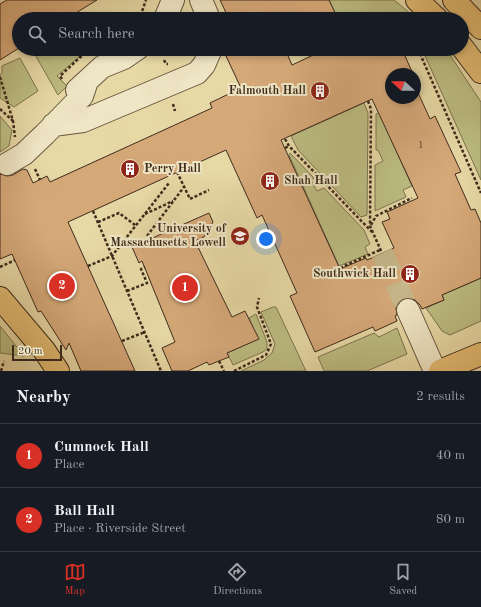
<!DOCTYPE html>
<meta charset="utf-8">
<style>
:root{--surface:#171b24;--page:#20242c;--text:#f1f3f6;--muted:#9ea1a6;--line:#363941;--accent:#d93025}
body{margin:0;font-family:"Old Standard TT",serif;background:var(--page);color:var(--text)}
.compass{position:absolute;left:385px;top:68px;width:36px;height:36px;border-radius:50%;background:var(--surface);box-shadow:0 2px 6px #0003;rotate:291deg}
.scale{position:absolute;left:12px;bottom:10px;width:50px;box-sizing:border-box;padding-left:4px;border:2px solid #3e2b1c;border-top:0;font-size:11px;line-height:14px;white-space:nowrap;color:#3e2b1c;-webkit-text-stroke:3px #efe6c5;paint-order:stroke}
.you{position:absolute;left:266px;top:239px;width:14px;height:14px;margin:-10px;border:3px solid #fff;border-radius:50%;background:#1a73e8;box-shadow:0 0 0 6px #1a73e833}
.badge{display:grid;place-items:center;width:26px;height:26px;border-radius:50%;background:var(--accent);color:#fff;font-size:13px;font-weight:700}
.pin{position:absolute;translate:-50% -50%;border:2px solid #fff;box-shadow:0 1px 4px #0006}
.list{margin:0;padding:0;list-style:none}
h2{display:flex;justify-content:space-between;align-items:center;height:52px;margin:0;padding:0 16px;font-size:17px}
h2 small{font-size:13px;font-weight:400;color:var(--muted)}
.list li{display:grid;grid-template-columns:26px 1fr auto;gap:12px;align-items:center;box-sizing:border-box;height:64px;padding:0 16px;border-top:1px solid var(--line)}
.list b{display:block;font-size:15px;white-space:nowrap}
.list p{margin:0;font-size:13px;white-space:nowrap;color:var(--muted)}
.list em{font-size:13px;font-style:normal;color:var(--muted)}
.icon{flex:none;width:22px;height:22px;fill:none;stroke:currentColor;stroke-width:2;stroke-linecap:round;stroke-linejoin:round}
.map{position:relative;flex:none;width:481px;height:371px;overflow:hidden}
.search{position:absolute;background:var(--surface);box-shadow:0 2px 6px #0003;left:12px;right:12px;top:12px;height:44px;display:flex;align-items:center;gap:10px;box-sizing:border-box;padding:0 14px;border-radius:22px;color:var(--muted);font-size:15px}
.sheet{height:180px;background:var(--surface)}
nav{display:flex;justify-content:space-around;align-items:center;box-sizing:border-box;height:56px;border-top:1px solid var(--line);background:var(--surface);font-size:11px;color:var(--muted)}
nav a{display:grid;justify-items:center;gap:2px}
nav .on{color:var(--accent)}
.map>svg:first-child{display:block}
.green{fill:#bcbd82;stroke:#7d744f}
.building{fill:#d5a878;stroke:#3e2b1c;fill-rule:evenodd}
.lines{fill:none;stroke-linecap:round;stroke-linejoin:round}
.minor-tunnel{stroke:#c5b68a;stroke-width:22;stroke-dasharray:22 11;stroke-linecap:butt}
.minor-casing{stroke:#68563e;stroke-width:24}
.major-casing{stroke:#3e2b1c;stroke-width:24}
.path{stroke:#3e2b1c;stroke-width:2.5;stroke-dasharray:3 2;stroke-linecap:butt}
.minor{stroke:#efe6c5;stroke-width:22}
.major{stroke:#e4bc73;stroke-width:22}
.labels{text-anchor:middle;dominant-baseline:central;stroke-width:4;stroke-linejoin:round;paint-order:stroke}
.number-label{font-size:10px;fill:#644a33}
.poi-label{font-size:12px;font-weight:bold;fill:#3e2b1c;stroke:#efe6c5;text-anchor:end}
</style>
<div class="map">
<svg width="481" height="371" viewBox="0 0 481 371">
<rect width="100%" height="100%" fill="#e7d9a6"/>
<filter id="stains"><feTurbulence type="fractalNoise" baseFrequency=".005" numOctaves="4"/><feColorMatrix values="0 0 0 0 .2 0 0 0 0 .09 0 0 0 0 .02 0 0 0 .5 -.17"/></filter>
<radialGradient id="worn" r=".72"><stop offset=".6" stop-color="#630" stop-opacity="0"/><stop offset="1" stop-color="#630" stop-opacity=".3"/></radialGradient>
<!-- green -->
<path class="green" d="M329,0H394L417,19H338Z
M38,49H88L57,76L67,86L58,95L33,51Z
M422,49H446L481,102V180Z
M20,58L38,91L14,107L0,98V75L2,73V66Z
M364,103L368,113L367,215L361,217L298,150L291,136Z
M379,113L412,186L403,190L406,197L375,211V165L383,161L378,150H376V114Z
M0,116L12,130L9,146L0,152Z
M290,153L314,178L311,180L317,191L324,188L364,230L370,244L365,247L368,254L339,266L289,155Z
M481,278V321L450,335L442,331L426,308L444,300L442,295Z
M273,307H276L277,309L306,371H241L264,360L272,353L275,344L261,312Z
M256,314L267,342V349L263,352L233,365L227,353L258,339L249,318Z
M0,326L24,356L0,353Z
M397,328L407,354L367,371H324L318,357L374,333L379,337Z"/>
<!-- building -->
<path class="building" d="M7,0H97L66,19H19V48L0,60V4Z
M220,0H329L338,19H229Z
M242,49H285L292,65L326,49H402L413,74H391V98H415V86L430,119L435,116L461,172L455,174L471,210L475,209L481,223V278L442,295L444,300L422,309L420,305L415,300L409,298L403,299L398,302L396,308L397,315L395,316L397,321L375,331L373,327L315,352L290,296L297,293L262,215L257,218L226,150L68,222L135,371H81L69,343L66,350L41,311L38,312L12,254L0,259V174L7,176L13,175L23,169L27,170L33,183L47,176L50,182L212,108L210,103L241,88L226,56ZM372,99L418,198L387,212L390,219L382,222L394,248L367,260L366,258L340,269L281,140Z
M209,213L213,222L204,237L195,241L232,317L245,311L259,339L227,353L229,357L209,365L207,362L188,371H172L162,348L175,342L142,261L139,263L132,247Z"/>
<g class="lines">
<!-- minor-tunnel -->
<path class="minor-tunnel" d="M382,253L408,310"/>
<!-- minor casing -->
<g class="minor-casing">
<path id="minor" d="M201,0L209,19
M165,19L173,0
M77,90L102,67L124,58L137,49
M53,125L83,121L197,73L204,65L211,49
M7,164L24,154L45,134L82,96L87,81
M408,310L435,371"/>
</g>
<!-- major casing -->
<g class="major-casing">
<path id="major" d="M417,0L437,19
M454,0L481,28
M462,47L481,72
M0,298L44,350L58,371
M440,371L481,354"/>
</g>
<!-- path -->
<path class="path" d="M137,19L140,17L146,0
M418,49L481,193
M403,51L408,49
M164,60L166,64H168
M0,77L13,121L15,137
M62,79L60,76L89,49
M368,101L371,109L370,226L382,253
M173,104L175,111
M0,109L13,121
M285,139L289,146L372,232
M285,148L289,146
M35,169L40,180
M177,172L190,199L209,190
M93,211L161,371
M145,214L173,201
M98,222L119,213L135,225
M371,225L376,216L412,198
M147,236L184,187
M88,266L112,256L169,183
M0,267L15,260
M323,278L346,265L380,250
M127,291L147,283L141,269L145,267
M122,341L145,332
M219,361L224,371
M1,371L4,361
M234,371L266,355L271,344L257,307L259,298"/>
<!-- minor -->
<use href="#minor" class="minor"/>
<!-- major -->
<use href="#major" class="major"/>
</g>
<!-- icons -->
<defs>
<g id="building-disc" transform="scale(1)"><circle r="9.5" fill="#8f2418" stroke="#efe6c5"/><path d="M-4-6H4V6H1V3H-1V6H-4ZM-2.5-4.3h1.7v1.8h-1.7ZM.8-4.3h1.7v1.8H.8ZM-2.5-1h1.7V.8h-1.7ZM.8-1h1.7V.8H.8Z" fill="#fff"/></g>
<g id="university-disc" transform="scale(1)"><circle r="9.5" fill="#8f2418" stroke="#efe6c5"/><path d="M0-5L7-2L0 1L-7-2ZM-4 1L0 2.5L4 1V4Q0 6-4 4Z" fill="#fff"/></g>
</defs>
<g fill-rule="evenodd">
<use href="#building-disc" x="320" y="91"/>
<use href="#building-disc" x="130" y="169"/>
<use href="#building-disc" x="270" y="181"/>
<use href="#university-disc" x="240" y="236"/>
<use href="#building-disc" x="410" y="274"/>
</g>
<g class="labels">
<!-- number labels -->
<g class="number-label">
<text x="421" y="145">1</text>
</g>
<!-- poi labels -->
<g class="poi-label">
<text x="306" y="91">Falmouth Hall</text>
<text x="144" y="169" text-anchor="start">Perry Hall</text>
<text x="284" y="181" text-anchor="start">Shah Hall</text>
<text x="226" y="229">University of<tspan x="226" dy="14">Massachusetts Lowell</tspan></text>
<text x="396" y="274">Southwick Hall</text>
</g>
</g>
<rect width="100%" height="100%" filter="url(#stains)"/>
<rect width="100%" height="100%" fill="url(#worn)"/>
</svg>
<svg class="compass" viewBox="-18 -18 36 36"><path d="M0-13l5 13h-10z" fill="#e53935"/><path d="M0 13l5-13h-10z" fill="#9ea1a6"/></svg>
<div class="scale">20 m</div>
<div class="you"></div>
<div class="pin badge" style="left:185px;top:288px">1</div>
<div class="pin badge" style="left:62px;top:286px">2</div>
<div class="search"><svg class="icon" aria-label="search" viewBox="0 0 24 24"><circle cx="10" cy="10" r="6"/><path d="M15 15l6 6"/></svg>Search here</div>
</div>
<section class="sheet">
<h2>Nearby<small>2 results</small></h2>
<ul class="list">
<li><span class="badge">1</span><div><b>Cumnock Hall</b><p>Place</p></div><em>40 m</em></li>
<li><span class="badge">2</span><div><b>Ball Hall</b><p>Place · Riverside Street</p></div><em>80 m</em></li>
</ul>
</section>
<nav>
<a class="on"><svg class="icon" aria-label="map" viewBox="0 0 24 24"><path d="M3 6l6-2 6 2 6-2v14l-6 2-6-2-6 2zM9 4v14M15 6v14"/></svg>Map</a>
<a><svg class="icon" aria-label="directions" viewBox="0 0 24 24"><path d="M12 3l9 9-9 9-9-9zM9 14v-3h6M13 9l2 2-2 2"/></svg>Directions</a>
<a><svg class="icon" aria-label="saved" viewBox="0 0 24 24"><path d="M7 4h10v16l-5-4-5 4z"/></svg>Saved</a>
</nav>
